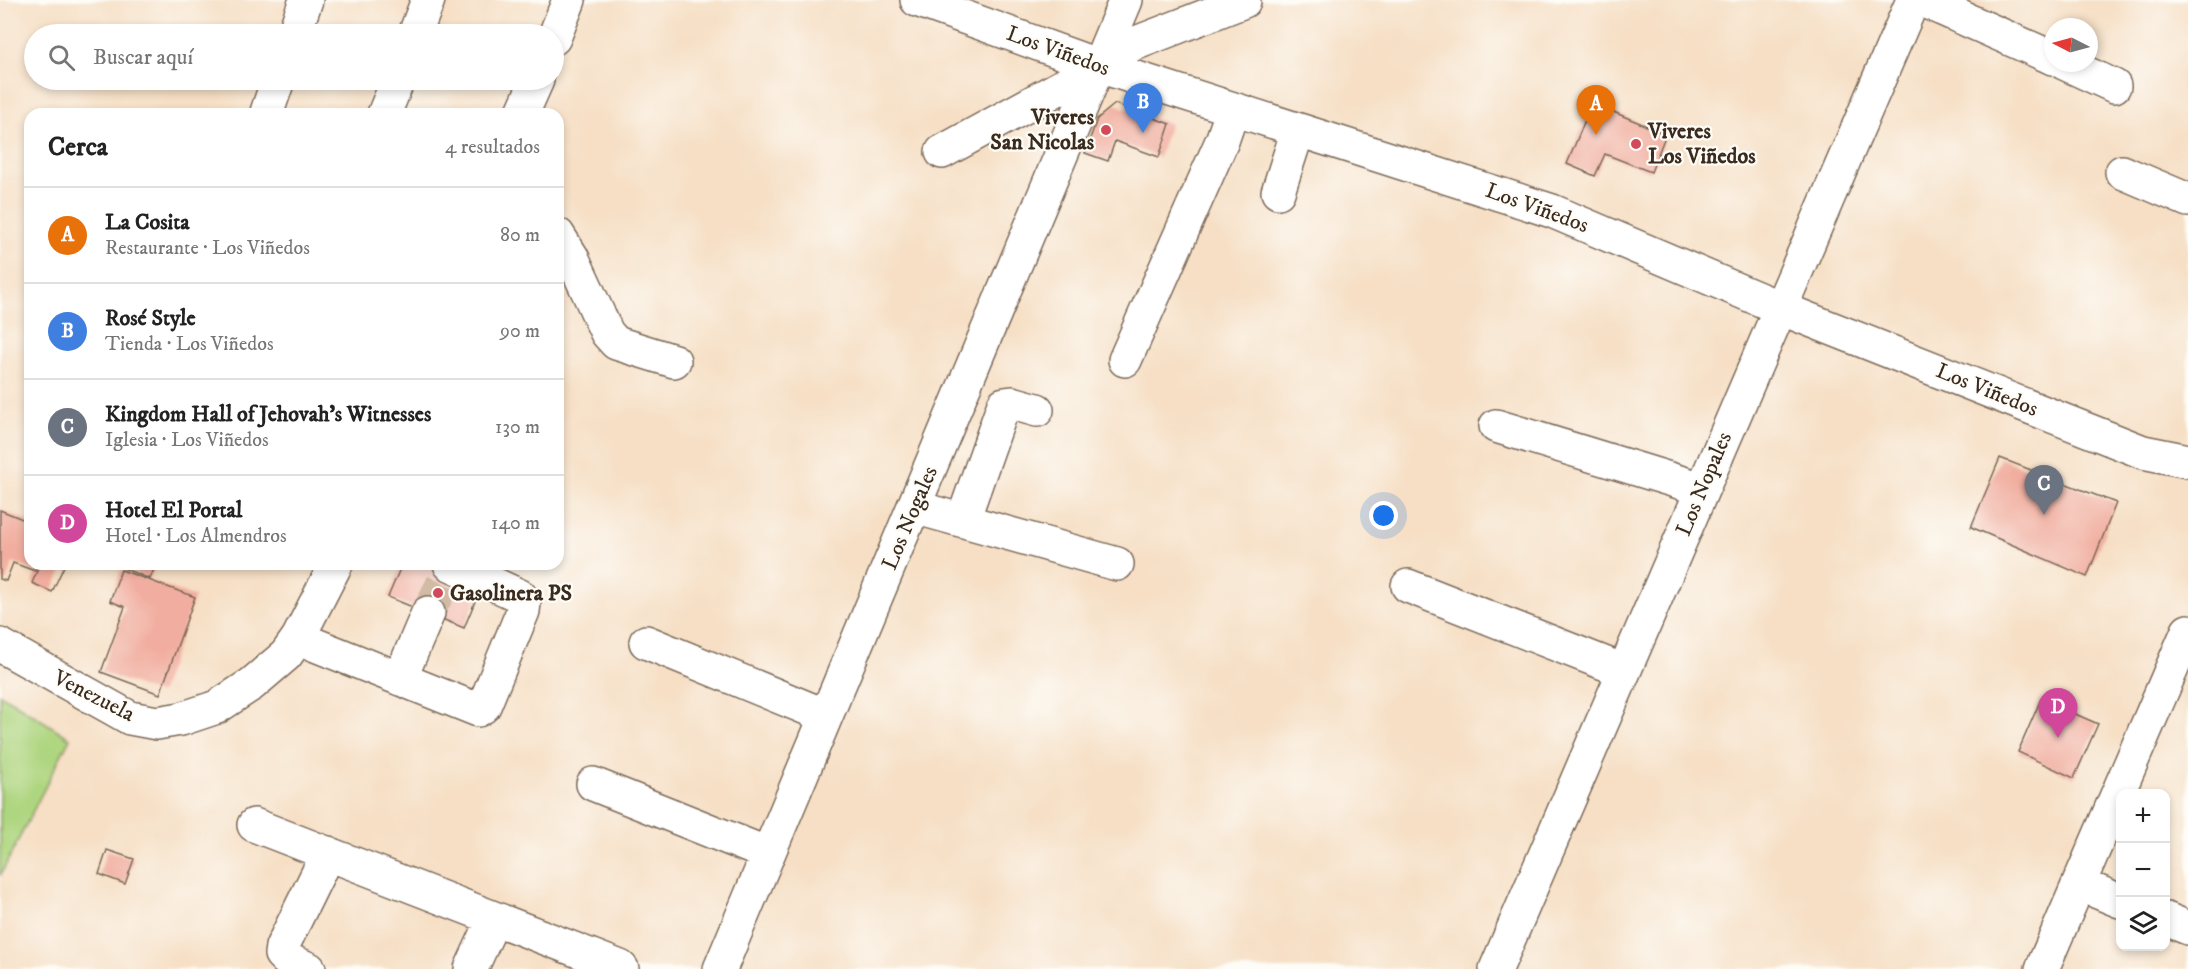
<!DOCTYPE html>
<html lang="es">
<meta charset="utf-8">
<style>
:root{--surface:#fff;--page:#f6f6f6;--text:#222;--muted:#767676;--line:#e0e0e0;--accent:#d1495b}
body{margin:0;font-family:"IM FELL DW Pica",serif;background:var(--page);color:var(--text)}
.controls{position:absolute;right:18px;bottom:18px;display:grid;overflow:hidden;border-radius:12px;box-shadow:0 3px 9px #0003}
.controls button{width:54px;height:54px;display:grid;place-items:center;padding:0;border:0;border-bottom:2px solid var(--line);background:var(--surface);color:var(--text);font:30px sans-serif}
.compass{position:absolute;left:2044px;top:18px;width:54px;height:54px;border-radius:50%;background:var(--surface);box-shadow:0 3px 9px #0003;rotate:276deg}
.you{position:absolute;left:1384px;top:516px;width:21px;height:21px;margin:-15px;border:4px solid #fff;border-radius:50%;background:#1a73e8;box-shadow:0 0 0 9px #1a73e833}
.badge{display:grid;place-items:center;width:39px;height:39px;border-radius:50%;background:var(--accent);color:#fff;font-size:20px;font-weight:700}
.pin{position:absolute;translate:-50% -50px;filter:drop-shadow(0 2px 3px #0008)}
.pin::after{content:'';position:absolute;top:32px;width:21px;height:18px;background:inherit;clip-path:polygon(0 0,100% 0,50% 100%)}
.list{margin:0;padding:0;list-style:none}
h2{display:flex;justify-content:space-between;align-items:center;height:78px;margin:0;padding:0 24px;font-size:26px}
h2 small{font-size:20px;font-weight:400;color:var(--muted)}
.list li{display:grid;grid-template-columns:39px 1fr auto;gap:18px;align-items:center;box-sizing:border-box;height:96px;padding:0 24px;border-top:2px solid var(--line)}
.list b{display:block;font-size:22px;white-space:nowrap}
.list p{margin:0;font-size:20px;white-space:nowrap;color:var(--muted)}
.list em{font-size:20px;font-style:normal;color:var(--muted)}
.icon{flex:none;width:33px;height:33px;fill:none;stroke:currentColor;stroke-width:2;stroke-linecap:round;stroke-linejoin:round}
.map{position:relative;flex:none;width:2188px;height:969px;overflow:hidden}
.search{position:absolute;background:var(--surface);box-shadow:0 3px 9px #0003;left:24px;top:24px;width:540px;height:66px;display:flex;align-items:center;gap:15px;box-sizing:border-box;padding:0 21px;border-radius:33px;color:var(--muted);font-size:22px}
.panel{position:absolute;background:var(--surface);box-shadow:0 3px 9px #0003;left:24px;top:108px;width:540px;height:462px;border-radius:18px}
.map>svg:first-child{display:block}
.green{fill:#aed57f;stroke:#74804e;stroke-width:1.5}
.building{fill:#f1ad9f}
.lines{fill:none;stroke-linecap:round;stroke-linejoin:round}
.minor-tunnel{stroke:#d1bba4;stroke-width:33;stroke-dasharray:33 16;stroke-linecap:butt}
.minor-casing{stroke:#7c6958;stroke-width:36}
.minor{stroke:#fff;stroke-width:33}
.poi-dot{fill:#d1495b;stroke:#fdfcf7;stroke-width:2}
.labels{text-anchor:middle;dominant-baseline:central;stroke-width:4.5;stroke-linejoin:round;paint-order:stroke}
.street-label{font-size:22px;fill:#3b2a1e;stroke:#fdfcf7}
.poi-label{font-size:22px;font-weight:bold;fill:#3b2a1e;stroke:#fdfcf7;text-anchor:start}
</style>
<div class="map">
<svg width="2188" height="969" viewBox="0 0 2188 969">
<rect width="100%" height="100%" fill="#fdfcf7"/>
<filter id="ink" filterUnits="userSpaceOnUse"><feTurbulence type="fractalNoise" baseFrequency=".0167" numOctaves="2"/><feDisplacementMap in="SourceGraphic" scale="12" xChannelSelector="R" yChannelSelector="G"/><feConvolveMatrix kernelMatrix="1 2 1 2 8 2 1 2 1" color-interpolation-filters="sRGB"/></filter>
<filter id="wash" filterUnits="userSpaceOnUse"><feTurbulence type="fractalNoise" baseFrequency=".008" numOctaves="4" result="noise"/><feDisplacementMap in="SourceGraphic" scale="24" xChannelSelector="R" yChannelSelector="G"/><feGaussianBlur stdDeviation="1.35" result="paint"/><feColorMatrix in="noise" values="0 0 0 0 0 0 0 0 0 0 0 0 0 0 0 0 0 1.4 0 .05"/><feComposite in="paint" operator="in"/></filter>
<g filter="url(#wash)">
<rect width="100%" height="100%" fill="#f6dfc5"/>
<!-- green -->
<path class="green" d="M0,694L70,738L0,876Z"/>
<g id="blocks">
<!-- building -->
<path class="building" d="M1592,103L1666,134L1651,172L1605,154L1595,176L1567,164Z
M1115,104L1170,124L1159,157L1115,141L1108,161L1085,153L1097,119Z
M2000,458L2116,503L2087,577L1971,527Z
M0,510L30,522V564H38L35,571L13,563L6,581L0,579Z
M40,564H65L52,592L32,583Z
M113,564H156L150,579Z
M402,564H426L481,587L464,628L388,597Z
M121,570L195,597L160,694L101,672L125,607L110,601Z
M2041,699L2098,724L2074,778L2018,752Z
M107,850L134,859L125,884L99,874Z"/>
</g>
</g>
<g filter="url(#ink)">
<use href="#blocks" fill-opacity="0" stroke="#7c6958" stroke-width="1.5"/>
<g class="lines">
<!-- minor-tunnel -->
<path class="minor-tunnel" d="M428,613L448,573"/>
<!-- minor casing -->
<g class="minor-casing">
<path id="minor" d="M917,0L1099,66L1552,211L1780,308L2143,452L2188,461
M1922,0L2053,58
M294,34L306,0
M415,34L428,0
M554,38L569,0
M2064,63L2114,86
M267,112L278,80
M384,114L398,80
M522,114L537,80
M942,152L1099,66L1131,45L1244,1
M2122,172L2188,200
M1278,192L1298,130
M558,235L572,257L607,333L616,343L674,361
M1125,360L1222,141L1233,109
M1496,426L1702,489
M914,507L1117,564
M963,520L1004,404L1012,403L1037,410
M1408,586L1624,671
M298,638L478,710L484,706L523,611L524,603L520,596L450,564
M646,642L826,716
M0,645L130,718L157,723L181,719L217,707L252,684L286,655L298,638L336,564
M400,679L428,613
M593,784L768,854
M254,825L620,967L622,969
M2079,884L2120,901
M2166,919L2188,928
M309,969L286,959L281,954L282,947L328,853
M471,969L494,919
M720,969L1126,0
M1496,969L1913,0
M2042,969L2188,631"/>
</g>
<!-- minor -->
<use href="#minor" class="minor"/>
</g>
</g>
<!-- markers -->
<g class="poi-dot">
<circle cx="1106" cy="130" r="6"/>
<circle cx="1636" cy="144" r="6"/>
<circle cx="438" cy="593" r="6"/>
</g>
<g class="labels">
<!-- street labels -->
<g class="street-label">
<text transform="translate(1058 51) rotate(20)">Los Viñedos</text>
<text transform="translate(1537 208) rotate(20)">Los Viñedos</text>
<text transform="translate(1987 390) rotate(22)">Los Viñedos</text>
<text transform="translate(1704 484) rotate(-67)">Los Nopales</text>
<text transform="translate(910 518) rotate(-67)">Los Nogales</text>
<text transform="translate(94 696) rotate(27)">Venezuela</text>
</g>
<!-- poi labels -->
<g class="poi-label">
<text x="1094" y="117" text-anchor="end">Viveres<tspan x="1094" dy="25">San Nicolas</tspan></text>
<text x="1648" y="131">Viveres<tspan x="1648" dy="25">Los Viñedos</tspan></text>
<text x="450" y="593">Gasolinera PS</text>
</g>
</g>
</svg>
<div class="controls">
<button>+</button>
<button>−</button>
<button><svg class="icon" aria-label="layers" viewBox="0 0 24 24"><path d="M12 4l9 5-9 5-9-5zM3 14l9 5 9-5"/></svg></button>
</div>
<svg class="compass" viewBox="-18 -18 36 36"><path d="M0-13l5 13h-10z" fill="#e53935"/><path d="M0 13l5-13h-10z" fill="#767676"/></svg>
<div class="you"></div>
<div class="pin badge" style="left:1596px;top:135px;background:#e8710a">A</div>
<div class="pin badge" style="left:1143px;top:133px;background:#3f7fe0">B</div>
<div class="pin badge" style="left:2044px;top:515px;background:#6b7280">C</div>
<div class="pin badge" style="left:2058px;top:738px;background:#d1479c">D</div>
<div class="search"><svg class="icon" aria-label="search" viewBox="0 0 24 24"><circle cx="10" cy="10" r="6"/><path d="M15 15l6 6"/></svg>Buscar aquí</div>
<section class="panel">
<h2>Cerca<small>4 resultados</small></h2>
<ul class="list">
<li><span class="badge" style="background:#e8710a">A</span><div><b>La Cosita</b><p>Restaurante · Los Viñedos</p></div><em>80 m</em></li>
<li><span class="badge" style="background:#3f7fe0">B</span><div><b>Rosé Style</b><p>Tienda · Los Viñedos</p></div><em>90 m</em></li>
<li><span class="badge" style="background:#6b7280">C</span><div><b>Kingdom Hall of Jehovah's Witnesses</b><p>Iglesia · Los Viñedos</p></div><em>130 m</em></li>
<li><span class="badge" style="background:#d1479c">D</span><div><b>Hotel El Portal</b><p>Hotel · Los Almendros</p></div><em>140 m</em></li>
</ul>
</section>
</div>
